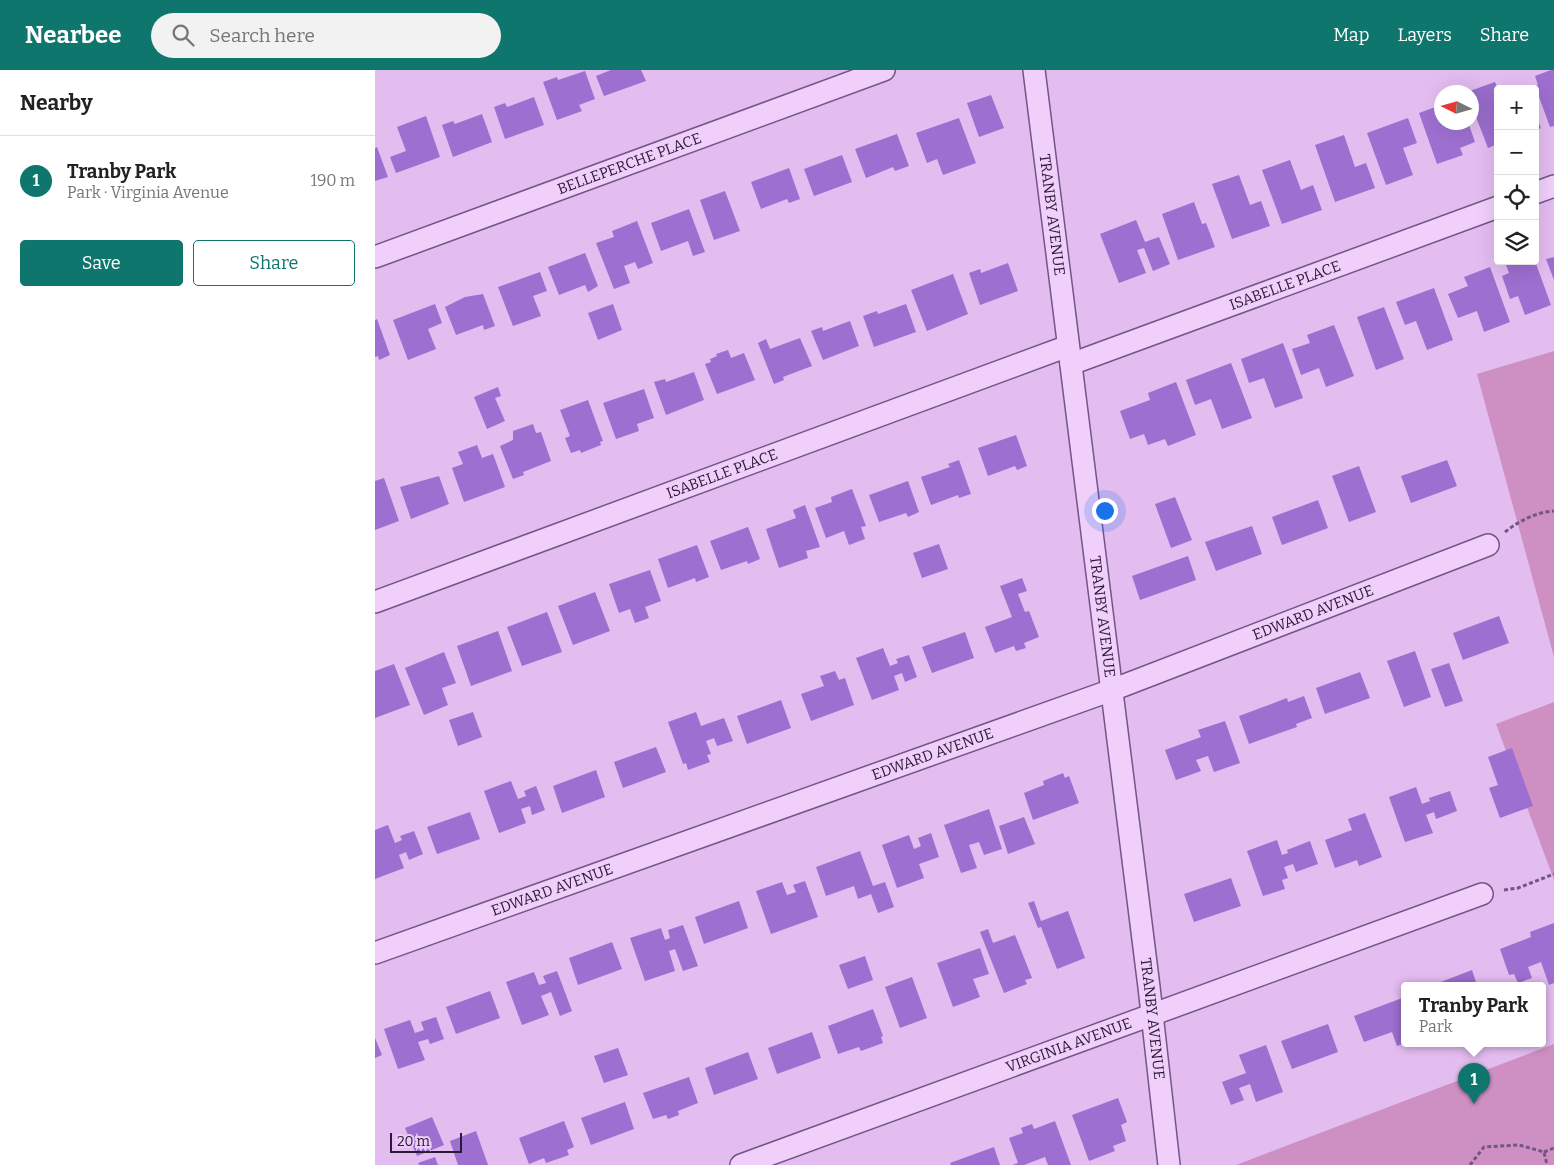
<!DOCTYPE html>
<meta charset="utf-8">
<style>
:root{--surface:#fff;--page:#f2f2f2;--text:#222;--muted:#767676;--line:#e0e0e0;--accent:#0f766e}
body{margin:0;font-family:Bitter,serif;background:var(--page);color:var(--text)}
.controls{position:absolute;right:15px;top:15px;display:grid;overflow:hidden;border-radius:5px;box-shadow:0 5px 20px #0002}
.controls button{width:45px;height:45px;display:grid;place-items:center;padding:0;border:0;border-bottom:1px solid var(--line);background:var(--surface);color:var(--text);font:25px sans-serif}
.compass{position:absolute;left:1059px;top:15px;width:45px;height:45px;border-radius:50%;background:var(--surface);box-shadow:0 5px 20px #0002;rotate:275deg}
.scale{position:absolute;left:15px;bottom:12px;width:72px;box-sizing:border-box;padding-left:5px;border:2px solid #2a1a36;border-top:0;font-size:14px;line-height:18px;white-space:nowrap;color:#2a1a36;-webkit-text-stroke:4px #edccf7;paint-order:stroke}
.you{position:absolute;left:729px;top:440px;width:18px;height:18px;margin:-12px;border:4px solid #fff;border-radius:50%;background:#1a73e8;box-shadow:0 0 0 8px #1a73e833}
.badge{display:grid;place-items:center;width:32px;height:32px;border-radius:50%;background:var(--accent);color:#fff;font-size:16px;font-weight:700}
.pin{position:absolute;translate:-50% -41px;filter:drop-shadow(0 1px 2px #0008)}
.pin::after{content:'';position:absolute;top:26px;width:18px;height:15px;background:inherit;clip-path:polygon(0 0,100% 0,50% 100%)}
.popup{position:absolute;left:1026px;top:912px;width:145px;height:65px;box-sizing:border-box;display:grid;place-content:center;border-radius:5px;background:var(--surface);filter:drop-shadow(0 1px 4px #0005);font-size:16px;white-space:nowrap;color:var(--muted)}
.popup b{font-size:19px;color:var(--text)}
.popup::after{content:'';position:absolute;left:50%;top:100%;margin-left:-10px;border:10px solid transparent;border-top-color:var(--surface)}
.list{margin:0;padding:0;list-style:none}
h2{display:flex;justify-content:space-between;align-items:center;height:65px;margin:0;padding:0 20px;font-size:21px}
h2 small{font-size:16px;font-weight:400;color:var(--muted)}
.list li{display:grid;grid-template-columns:32px 1fr auto;gap:15px;align-items:center;box-sizing:border-box;height:90px;padding:0 20px;border-top:1px solid var(--line)}
.list b{display:block;font-size:19px;white-space:nowrap}
.list p{margin:0;font-size:16px;white-space:nowrap;color:var(--muted)}
.list em{font-size:16px;font-style:normal;color:var(--muted)}
.actions{display:flex;gap:10px;padding:15px 20px}
.actions a{flex:1;padding:11px 0;border:1px solid var(--accent);border-radius:5px;text-align:center;font-size:18px;color:var(--accent)}
.actions .main{background:var(--accent);color:#fff}
.icon{flex:none;width:28px;height:28px;fill:none;stroke:currentColor;stroke-width:2;stroke-linecap:round;stroke-linejoin:round}
.map{position:relative;flex:none;width:1179px;height:1095px;overflow:hidden}
header{display:flex;align-items:center;gap:30px;box-sizing:border-box;height:70px;padding:0 25px;background:var(--accent);color:#fff}
header strong{font-size:24px}
nav{display:flex;gap:28px;margin-inline-start:auto;font-size:18px}
.search{width:350px;height:45px;background:var(--page);display:flex;align-items:center;gap:12px;box-sizing:border-box;padding:0 18px;border-radius:28px;color:var(--muted);font-size:19px}
main{display:flex}
aside{flex:1;background:var(--surface)}
.map>svg:first-child{display:block}
.green{fill:#ce90c3}
.building{fill:#9d6fd0}
.lines{fill:none;stroke-linecap:round;stroke-linejoin:round}
.minor-casing{stroke:#735588;stroke-width:24}
.path{stroke:#735588;stroke-width:3;stroke-dasharray:4 2.5;stroke-linecap:butt}
.minor{stroke:#f0cffb;stroke-width:21}
.labels{text-anchor:middle;dominant-baseline:central;stroke-width:5;stroke-linejoin:round;paint-order:stroke}
.street-label{font-size:15px;fill:#2a1a36;stroke:#edccf7}
</style>
<header>
<strong>Nearbee</strong>
<div class="search"><svg class="icon" aria-label="search" viewBox="0 0 24 24"><circle cx="10" cy="10" r="6"/><path d="M15 15l6 6"/></svg>Search here</div>
<nav><a>Map</a><a>Layers</a><a>Share</a></nav>
</header>
<main>
<aside>
<h2>Nearby<small></small></h2>
<ul class="list">
<li><span class="badge">1</span><div><b>Tranby Park</b><p>Park · Virginia Avenue</p></div><em>190 m</em></li>
</ul>
<div class="actions"><a class="main">Save</a><a>Share</a></div>
</aside>
<div class="map">
<svg width="1179" height="1095" viewBox="0 0 1179 1095">
<rect width="100%" height="100%" fill="#e3bcf0"/>
<!-- green -->
<path class="green" d="M1179,281V587L1102,304Z
M1179,632V810L1121,654Z
M1179,974V1095H861Z"/>
<!-- building -->
<path class="building" d="M236,0H266L271,11L229,26L221,6Z
M1176,0H1179V56L1175,57L1160,16L1163,15L1160,6Z
M210,1L220,29L204,35L207,41L182,50L168,12L182,7L183,10Z
M1120,12L1123,19V74L1113,78L1096,34V22H1092Z
M616,25L629,58L604,67L592,33Z
M159,27L169,55L130,69L119,37L130,33L132,37Z
M1066,35V52H1076L1077,55L1093,52L1100,72L1085,78L1088,85L1062,94L1044,43Z
M1160,43L1166,58L1160,61Z
M107,44L117,72L78,87L67,55L78,51L80,54Z
M51,46L65,87L21,103L15,87L31,81L22,57Z
M584,48L601,93L568,105L562,89L552,93L541,63Z
M1033,48L1042,73L1028,78L1038,105L1011,115L992,63Z
M522,64L534,96L520,101L518,97L491,108L480,79Z
M969,65L980,97L991,93L1000,118L960,132L940,75Z
M2,77L13,107L0,111V78Z
M467,85L477,112L439,126L429,99Z
M915,90L926,120L938,115L947,140L907,154L887,100Z
M414,98L425,129L414,133L412,129L386,139L376,112Z
M864,105L875,135L886,131L895,156L857,169L837,114Z
M350,121L365,161L339,170L325,130Z
M819,132L827,154L831,153L840,177L803,190L787,144Z
M314,139L330,182L318,186L313,171L286,181L276,153Z
M761,150L770,172L784,167L795,194L778,201L769,178L762,180L771,203L744,213L725,164Z
M262,151L278,193L263,199L260,192L249,196L255,213L239,219L221,173L239,167L237,161Z
M210,183L223,216L213,222L210,215L184,225L173,197Z
M1179,187V210L1171,189Z
M1142,191H1160L1176,235L1150,245L1143,226L1135,229L1127,206L1134,203L1131,195Z
M633,193L643,221L605,235L594,203L605,199L606,203Z
M1115,197L1135,252L1109,262L1102,241L1083,248L1073,224L1093,216L1089,207Z
M165,202L172,221L158,226L166,246L138,256L123,217Z
M578,204L593,244L552,261L536,220Z
M1059,218L1078,270L1052,280L1041,251L1030,255L1021,232Z
M108,224L120,256L109,260L108,255L81,265L70,237L90,227Z
M60,234L67,253L53,259L61,279L33,290L18,250Z
M238,234L247,260L223,270L213,243Z
M531,234L541,262L499,277L488,246L502,241L503,244Z
M1009,237L1029,289L1001,300L982,247Z
M2,249L15,285L4,290L3,286L0,287V250Z
M475,251L484,276L448,290L436,261L447,257L448,261Z
M959,255L979,306L951,317L944,298L926,305L917,279L935,273L932,265Z
M425,268L437,296L408,307L409,310L399,314L383,273L391,269L395,279Z
M908,273L928,328L900,338L889,308L874,313L866,289Z
M353,280L356,288L369,283L380,310L342,324L330,294L336,292L335,289L342,286L341,284Z
M856,293L877,348L847,359L836,329L820,335L811,310Z
M319,302L329,330L291,345L279,312L290,309L291,312Z
M801,312L821,365L793,376L790,369L773,375L769,364L755,369L745,341L775,330L773,323Z
M123,317L126,326L120,328L130,351L112,359L99,327Z
M269,319L279,348L262,354L264,361L241,369L228,333Z
M213,330L228,371L225,372L226,375L206,383L205,380L196,383L190,368L195,366L185,340Z
M158,354L161,363L166,362L176,391L148,402L149,405L138,409L125,376L138,370V361Z
M641,365L652,396L642,400L640,396L613,406L603,378Z
M102,375L107,388L118,384L130,417L89,432L77,398L88,394L83,382Z
M584,390L596,424L584,428L583,425L556,435L546,407L575,397L573,394Z
M1072,390L1082,416L1036,433L1026,406Z
M984,396L1001,442L974,452L957,406Z
M64,406L74,434L36,449L25,417Z
M9,408L24,451L0,460V411Z
M533,411L544,442L533,447L531,443L504,452L494,425Z
M477,419L491,456L486,457L490,469L474,475L469,461L451,468L440,438L457,432L456,427Z
M800,427L817,470L796,478L780,434Z
M943,430L953,458L907,475L897,447Z
M430,435L445,477L431,481L433,488L404,498L391,459L421,448L418,440Z
M877,456L887,484L841,501L830,472Z
M373,457L385,489L373,494L372,491L346,500L335,471Z
M564,474L573,499L547,508L538,483Z
M322,475L334,507L321,512L320,508L293,518L283,489Z
M813,486L821,510L765,530L757,506Z
M275,500L286,531L270,537L274,548L260,553L255,539L244,543L234,514Z
M647,508L652,521L643,524L650,542L654,541L664,567L649,573L651,578L641,581L639,576L620,583L610,557L637,547L625,516Z
M220,522L235,561L198,575L183,536Z
M172,542L187,582L147,596L132,557Z
M1124,546L1134,573L1088,590L1078,563Z
M123,561L137,601L96,616L82,576Z
M590,562L599,588L557,603L547,577Z
M508,578L515,596L523,593L521,589L534,585L542,607L530,612L527,603L519,606L524,620L497,630L481,588Z
M1040,581L1056,627L1029,637L1012,591Z
M69,582L81,613L67,618L73,635L49,645L30,598Z
M1074,593L1088,631L1070,637L1056,599Z
M19,594L35,635L0,648V601Z
M460,601L464,610L470,608L479,635L436,651L426,624L449,616L445,606Z
M985,602L995,628L950,644L941,618Z
M929,626L937,648L921,654L922,657L874,674L864,646L912,628L913,632Z
M406,630L416,658L372,674L362,646Z
M98,642L107,667L83,676L74,650Z
M321,642L326,656L349,648L358,671L342,676L339,668L331,671L336,684L332,685L335,692L313,700L311,693L308,694L293,652Z
M850,651L865,693L839,702L833,686L821,690L826,701L801,710L790,680L826,667L823,660Z
M281,677L291,702L248,718L239,692Z
M1137,678L1158,736L1125,748L1114,718L1123,715L1113,687Z
M221,700L230,727L187,743L178,716Z
M688,703L690,708L694,706L704,733L658,750L649,723L669,715L668,711Z
M136,711L143,729L151,726L149,721L161,716L170,740L157,745L155,736L146,739L151,753L124,763L109,721Z
M1041,717L1047,734L1055,731L1054,728L1075,721L1082,741L1061,749L1059,742L1051,745L1058,763L1030,772L1014,727Z
M614,739L627,779L609,785L604,772L594,775L602,798L586,803L569,755Z
M95,742L105,769L62,784L52,757Z
M990,743L1007,787L984,796L982,790L960,798L950,770L977,760L973,749Z
M649,747L660,774L633,784L624,756Z
M13,755L20,773L27,770L25,766L39,761L48,784L34,790L31,782L24,785L29,798L0,809V760Z
M556,763L564,787L544,794L549,808L522,818L507,775L534,765L539,779L546,776L543,768Z
M902,770L907,785L913,783L912,780L935,771L943,794L921,802L918,794L909,797L913,808L907,810L910,819L888,826L872,781Z
M485,781L498,816L510,812L519,837L503,843L496,824L483,829L479,816L451,826L441,797Z
M856,808L866,836L819,852L809,824Z
M430,811L443,847L396,864L381,821L407,812L412,825L421,822L418,815Z
M364,831L373,858L329,874L320,847Z
M659,831L666,851L693,841L710,888L682,899L666,857L663,858L653,833Z
M1179,853V913L1174,915L1166,892L1153,897L1157,908L1143,913L1139,904L1134,905L1125,879L1156,867L1155,862Z
M308,855L323,896L308,901L300,879L294,881L300,901L270,911L255,868L286,858L290,870L295,868L293,860Z
M613,859L618,873L640,865L657,908L650,910L652,914L629,923L605,862Z
M237,872L247,899L203,915L194,888Z
M605,878L614,904L598,909L605,927L578,937L562,893Z
M490,886L498,910L473,919L464,895Z
M1097,900L1102,915H1058Z
M182,901L197,941L185,946L176,922L166,926L174,945L147,955L131,912L159,902L164,915L171,913L168,906Z
M537,907L552,948L525,958L510,917Z
M115,921L125,948L81,964L71,937Z
M1030,927V973L1022,976L1017,962L989,972L979,946Z
M498,939L508,966L506,967L508,973L486,981L484,977L463,984L453,956Z
M61,947L69,969L55,974L53,969L43,972L50,990L23,999L9,959L35,950L40,963L49,960L46,952Z
M953,954L963,982L917,999L906,971Z
M437,962L446,988L402,1004L393,978Z
M0,968L7,985L0,988Z
M891,975L908,1022L881,1032L875,1014L864,1018L869,1030L856,1035L847,1012L871,1003L864,985Z
M243,978L253,1005L229,1013L219,986Z
M373,982L383,1009L339,1025L330,998Z
M314,1007L323,1033L303,1041L304,1045L293,1049L291,1045L278,1049L268,1023Z
M743,1028L752,1052L746,1055L751,1071L738,1076L740,1081L714,1091L697,1045Z
M250,1032L259,1059L216,1075L206,1048Z
M57,1047L69,1075L42,1086L30,1058Z
M189,1051L199,1077L192,1080L194,1085L171,1093L169,1088L154,1094L144,1068Z
M680,1051L696,1095H673L670,1087L649,1095H637L643,1093L634,1068L648,1063L646,1058L657,1054L659,1059Z
M101,1061L113,1095H83L75,1071Z
M619,1077L625,1095H576L575,1093Z
M60,1087L63,1095H44L43,1093Z"/>
<g class="lines">
<!-- minor casing -->
<g class="minor-casing">
<g id="minor">
<path id="s1" d="M659,0L774,917L794,1095"/>
<path d="M1160,123L1179,116"/>
<path id="s2" d="M0,187L509,0"/>
<path id="s3" d="M696,294L1123,137"/>
<path id="s4" d="M0,532L693,276"/>
<path id="s5" d="M0,883L737,620L1113,475"/>
<path id="s6" d="M366,1095L1107,824"/>
</g>
</g>
<!-- path -->
<path class="path" d="M1130,462C1144,451 1161,442 1179,441
M1129,820L1143,818L1179,804
M1169,1082L1179,1078
M1095,1095L1109,1077L1144,1075L1169,1082L1172,1095"/>
<!-- minor -->
<use href="#minor" class="minor"/>
</g>
<g class="labels">
<!-- street labels -->
<g class="street-label">
<text stroke="none"><textPath href="#s2" startOffset="271">BELLEPERCHE PLACE</textPath></text>
<text stroke="none"><textPath href="#s1" startOffset="146">TRANBY AVENUE</textPath></text>
<text stroke="none"><textPath href="#s3" startOffset="228">ISABELLE PLACE</textPath></text>
<text stroke="none"><textPath href="#s4" startOffset="370">ISABELLE PLACE</textPath></text>
<text stroke="none"><textPath href="#s5" startOffset="998">EDWARD AVENUE</textPath></text>
<text stroke="none"><textPath href="#s1" startOffset="551">TRANBY AVENUE</textPath></text>
<text stroke="none"><textPath href="#s5" startOffset="592">EDWARD AVENUE</textPath></text>
<text stroke="none"><textPath href="#s5" startOffset="188">EDWARD AVENUE</textPath></text>
<text stroke="none"><textPath href="#s1" startOffset="956">TRANBY AVENUE</textPath></text>
<text stroke="none"><textPath href="#s6" startOffset="349">VIRGINIA AVENUE</textPath></text>
</g>
</g>
</svg>
<div class="controls">
<button>+</button>
<button>−</button>
<button><svg class="icon" aria-label="locate" viewBox="0 0 24 24"><circle cx="12" cy="12" r="6"/><path d="M12 2v4M12 18v4M2 12h4M18 12h4"/></svg></button>
<button><svg class="icon" aria-label="layers" viewBox="0 0 24 24"><path d="M12 4l9 5-9 5-9-5zM3 14l9 5 9-5"/></svg></button>
</div>
<svg class="compass" viewBox="-18 -18 36 36"><path d="M0-13l5 13h-10z" fill="#e53935"/><path d="M0 13l5-13h-10z" fill="#767676"/></svg>
<div class="scale">20 m</div>
<div class="you"></div>
<div class="pin badge" style="left:1099px;top:1034px">1</div>
<div class="popup"><b>Tranby Park</b>Park</div>
</div>
</main>
